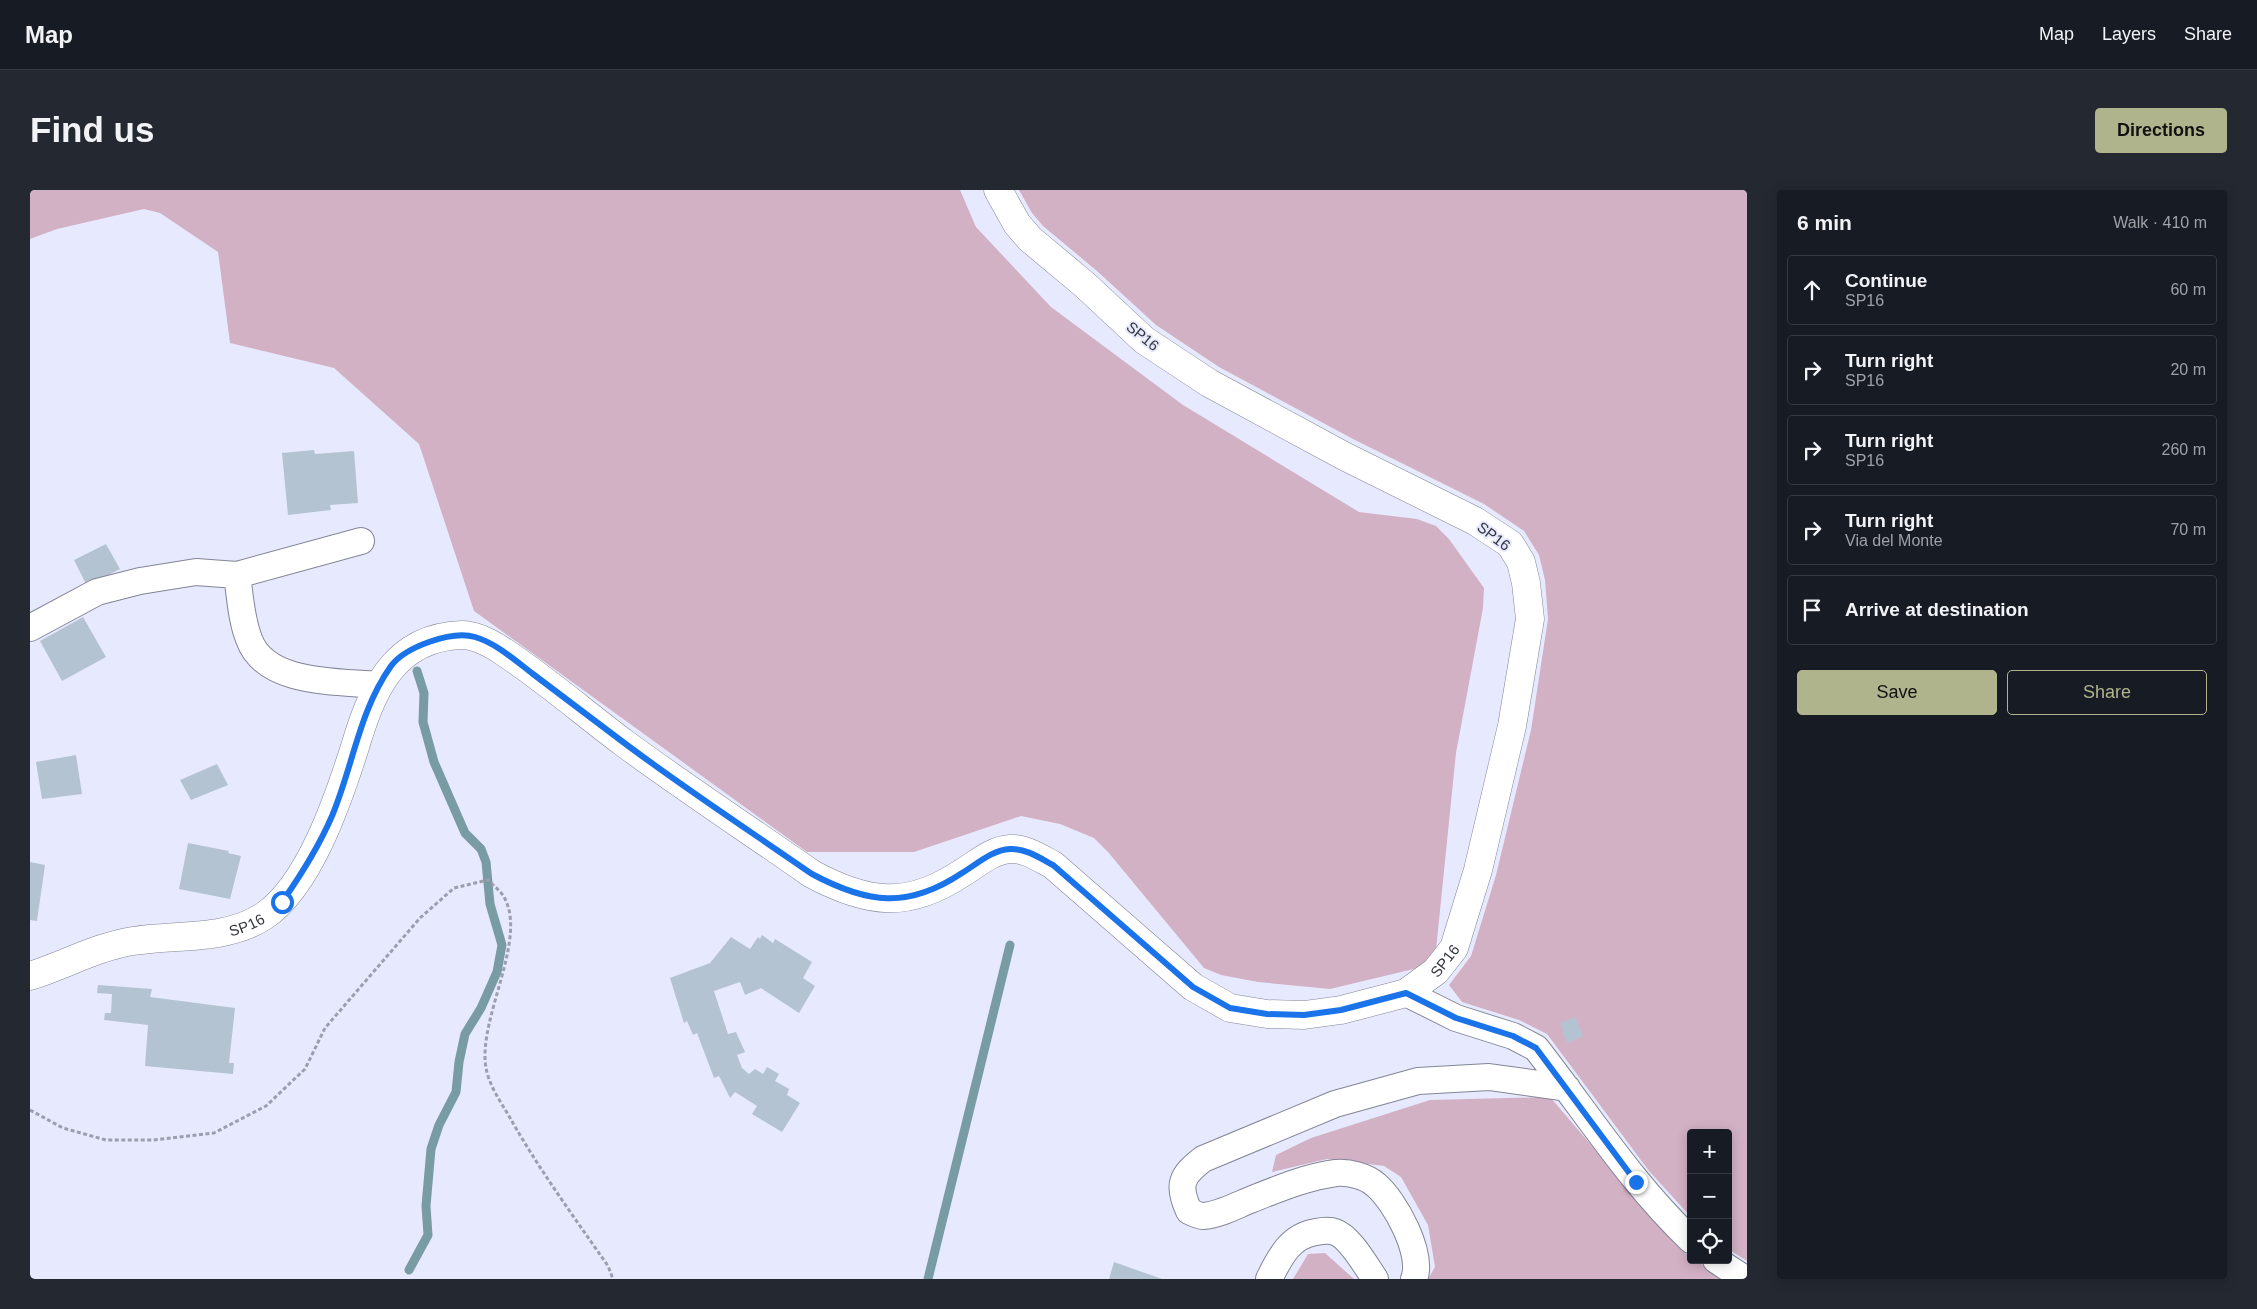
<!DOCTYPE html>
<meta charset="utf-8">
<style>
:root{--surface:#171b24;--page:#242831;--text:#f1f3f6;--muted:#9ea1a6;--line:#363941;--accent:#afb48c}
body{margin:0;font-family:Helvetica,sans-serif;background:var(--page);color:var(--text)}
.controls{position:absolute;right:15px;bottom:15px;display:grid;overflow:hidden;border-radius:5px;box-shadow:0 2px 12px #0003}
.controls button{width:45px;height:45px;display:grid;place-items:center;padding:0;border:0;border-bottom:1px solid var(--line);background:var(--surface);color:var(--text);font:25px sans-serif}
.stop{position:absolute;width:15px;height:15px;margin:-11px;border:4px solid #1a73e8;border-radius:50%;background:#fff}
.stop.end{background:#1a73e8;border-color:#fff;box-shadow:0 1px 5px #0008}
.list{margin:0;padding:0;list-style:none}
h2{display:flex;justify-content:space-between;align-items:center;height:65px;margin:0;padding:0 20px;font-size:21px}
h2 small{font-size:16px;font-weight:400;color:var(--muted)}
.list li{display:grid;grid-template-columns:32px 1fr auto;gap:15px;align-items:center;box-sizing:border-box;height:70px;margin:0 10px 10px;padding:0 10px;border:1px solid var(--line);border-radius:5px}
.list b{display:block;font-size:19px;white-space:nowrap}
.list p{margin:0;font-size:16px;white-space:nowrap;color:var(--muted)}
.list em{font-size:16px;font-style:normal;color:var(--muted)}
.actions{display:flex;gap:10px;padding:15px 20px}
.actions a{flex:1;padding:11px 0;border:1px solid var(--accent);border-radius:5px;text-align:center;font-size:18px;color:var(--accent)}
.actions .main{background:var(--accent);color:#111}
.icon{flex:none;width:28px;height:28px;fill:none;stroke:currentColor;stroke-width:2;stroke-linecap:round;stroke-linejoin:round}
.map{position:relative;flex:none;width:1717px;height:1089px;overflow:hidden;border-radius:5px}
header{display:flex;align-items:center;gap:30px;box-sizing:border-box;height:70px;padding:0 25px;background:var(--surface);border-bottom:1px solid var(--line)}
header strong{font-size:24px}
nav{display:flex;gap:28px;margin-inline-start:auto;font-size:18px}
.intro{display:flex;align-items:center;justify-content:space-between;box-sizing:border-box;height:120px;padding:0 30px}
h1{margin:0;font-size:35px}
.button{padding:12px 22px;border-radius:5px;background:var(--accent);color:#111;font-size:18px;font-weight:700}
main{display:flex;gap:30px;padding:0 30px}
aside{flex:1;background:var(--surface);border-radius:5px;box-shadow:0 2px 12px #0003}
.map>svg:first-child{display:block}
.green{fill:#d3b1c5}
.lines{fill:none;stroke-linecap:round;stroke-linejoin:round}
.stream{stroke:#789ba4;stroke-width:9}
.building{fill:#b3c3d2}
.street-casing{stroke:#828596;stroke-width:28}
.secondary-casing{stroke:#828596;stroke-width:29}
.path{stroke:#9c9ead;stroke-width:3;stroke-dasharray:4 2.5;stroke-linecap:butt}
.street{stroke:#fff;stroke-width:26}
.secondary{stroke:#fff;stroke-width:28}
.route{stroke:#1a73e8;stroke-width:6}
.labels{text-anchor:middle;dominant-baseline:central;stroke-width:4;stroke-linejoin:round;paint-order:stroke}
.street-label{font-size:15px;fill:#35373e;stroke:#e7eafe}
</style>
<header>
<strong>Map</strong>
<nav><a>Map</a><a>Layers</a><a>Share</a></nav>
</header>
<div class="intro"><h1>Find us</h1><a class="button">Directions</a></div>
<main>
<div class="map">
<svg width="1717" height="1089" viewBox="0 0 1717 1089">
<rect width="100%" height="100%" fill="#e7eafe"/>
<!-- green -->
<path class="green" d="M0,0H930L946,37L1021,117L1153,215L1329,322L1387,329L1406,336L1419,349L1454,398L1453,418L1426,563L1406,760L1392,777L1300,799L1228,792L1191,785L1174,778L1078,662L1064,648L1030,634L991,626L884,662H777L444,421L389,254L304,178L200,153L188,62L130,23L114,19L27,39L0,49Z
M989,0H1717V1071L1698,1059V943H1661V1027L1619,981L1517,844L1489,830L1432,812L1419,795L1441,766L1466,685L1501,540L1518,429L1515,390L1509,365L1494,341L1454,314L1323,249L1189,177L1126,135L1067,81L1013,36L1002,23Z
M1520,907L1652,1061L1661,1067V1070H1666L1693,1089H1398L1405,1077L1398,1035L1371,987L1354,976L1297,969L1242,982L1246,965L1281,948L1400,910Z
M1295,1063L1324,1089H1263L1278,1064Z"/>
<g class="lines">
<!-- stream -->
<path class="stream" d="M379,1080L398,1045L396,1016L401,959L409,935L426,902L429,872L435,844L451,818L467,782L472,755L460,714L456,672L451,659L435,643L404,572L393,532L394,503L387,481
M898,1089L980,755"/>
</g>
<!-- building -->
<path class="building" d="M284,260L285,264L324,261L328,313L300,315L301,320L258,325L252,263Z
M76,354L90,379L57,396L44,370Z
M53,427L76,467L32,491L10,451Z
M46,565L52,604L12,609L6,572Z
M187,574L198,595L161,610L150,590Z
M158,653L199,661L198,663L211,666L200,709L149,699Z
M0,672L15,675L7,731L0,730Z
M732,745L743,753L745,749L782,772L773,788L785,796L769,823L731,798L715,805L710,792L684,801L698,844L706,842L715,862L707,865L712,878L719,884L725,879L733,884L737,877L749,884L745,891L759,899L757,905L770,913L752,942L722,924L727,916L705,902L700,908L689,886L684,888L667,843L663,845L657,831L654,833L640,788L680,773L701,747L720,759L728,747L730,749Z
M68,795L122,799L120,807L205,818L199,873H204L203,884L115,876L118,835L74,830L75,823H81L82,804L67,803Z
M1545,827L1553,846L1537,853L1530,833Z
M1084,1072L1132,1089H1079Z"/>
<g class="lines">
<!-- street casing -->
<g class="street-casing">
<path id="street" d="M207,385L331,351
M0,438L67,402L110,391L166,382L207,385C210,405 211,429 219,449C235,495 308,491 348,495
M1376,803L1426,828L1483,846L1506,858C1557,923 1601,993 1661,1050
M1686,1070L1715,1089
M1239,1089C1250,1067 1260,1046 1286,1042C1291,1041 1300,1040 1305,1042C1320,1047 1336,1076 1345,1089
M1384,1089C1394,1064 1365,1011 1346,995C1336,986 1319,982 1306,983C1276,987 1248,999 1220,1010C1205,1016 1189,1025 1173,1026C1169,1026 1163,1023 1159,1021C1147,995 1151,986 1173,969L1305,914L1388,891L1459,887L1537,898"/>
</g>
<!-- secondary casing -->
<g class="secondary-casing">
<g id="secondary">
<path id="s1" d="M0,786C35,775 66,757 103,751C146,744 196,751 234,726C279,696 308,610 324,560C341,503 362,447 432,445C446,445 462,454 474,462C516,490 554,523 594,553C655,598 719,640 782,684C838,714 878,719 932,683C947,674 962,660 980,659C995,658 1010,668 1023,675L1163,797L1200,818L1237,824L1274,825L1311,820L1376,803L1406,781L1424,758L1448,680L1482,536L1500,429L1496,393L1491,372L1480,354L1445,331L1314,266L1179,193L1114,150L1055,95L1000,49L987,34L968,0"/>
</g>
</g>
<!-- path -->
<path class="path" d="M0,920L33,938L76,950H123L184,943L236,916L275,879L295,838L390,728L424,698L458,690C463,695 468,699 472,704C501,745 447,828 456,878C459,895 470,911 479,926C508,978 544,1027 578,1076L583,1089"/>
<!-- street -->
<use href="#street" class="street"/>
<!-- secondary -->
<use href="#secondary" class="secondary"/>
</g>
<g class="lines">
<!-- route -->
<path class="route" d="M252,712C271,685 289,656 302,626C323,576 329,521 361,476C375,457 422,440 445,447C466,453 486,471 503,484C532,506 560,527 589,549C651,596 717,639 782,684C838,714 878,719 932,683C947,674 962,660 980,659C995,658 1010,668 1023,675L1163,797L1200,818L1237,824L1274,825L1311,820L1376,803L1426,828L1483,846L1506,858L1606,992"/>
</g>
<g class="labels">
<!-- street labels -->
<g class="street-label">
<text transform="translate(1113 146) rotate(39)">SP16</text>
<text transform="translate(1464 346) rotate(37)">SP16</text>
<text stroke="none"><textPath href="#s1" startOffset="224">SP16</textPath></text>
<text stroke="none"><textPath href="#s1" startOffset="1751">SP16</textPath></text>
</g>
</g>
</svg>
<div class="controls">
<button>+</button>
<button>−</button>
<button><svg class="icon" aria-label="locate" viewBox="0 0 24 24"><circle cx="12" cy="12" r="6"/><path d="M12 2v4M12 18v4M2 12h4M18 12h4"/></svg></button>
</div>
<div class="stop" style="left:252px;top:712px"></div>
<div class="stop end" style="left:1606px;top:992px"></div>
</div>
<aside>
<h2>6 min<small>Walk · 410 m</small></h2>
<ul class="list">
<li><svg class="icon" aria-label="ahead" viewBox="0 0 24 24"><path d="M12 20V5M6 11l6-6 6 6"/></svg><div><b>Continue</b><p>SP16</p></div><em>60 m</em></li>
<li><svg class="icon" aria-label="right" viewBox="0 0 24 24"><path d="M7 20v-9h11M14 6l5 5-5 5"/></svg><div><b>Turn right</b><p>SP16</p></div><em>20 m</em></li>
<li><svg class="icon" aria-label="right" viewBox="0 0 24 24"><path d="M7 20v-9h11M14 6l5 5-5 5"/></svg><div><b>Turn right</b><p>SP16</p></div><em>260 m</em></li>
<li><svg class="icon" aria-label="right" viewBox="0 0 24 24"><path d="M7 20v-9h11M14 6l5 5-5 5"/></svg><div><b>Turn right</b><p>Via del Monte</p></div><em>70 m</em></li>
<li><svg class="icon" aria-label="arrive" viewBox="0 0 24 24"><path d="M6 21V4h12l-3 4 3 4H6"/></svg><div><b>Arrive at destination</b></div></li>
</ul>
<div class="actions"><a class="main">Save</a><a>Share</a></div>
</aside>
</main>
